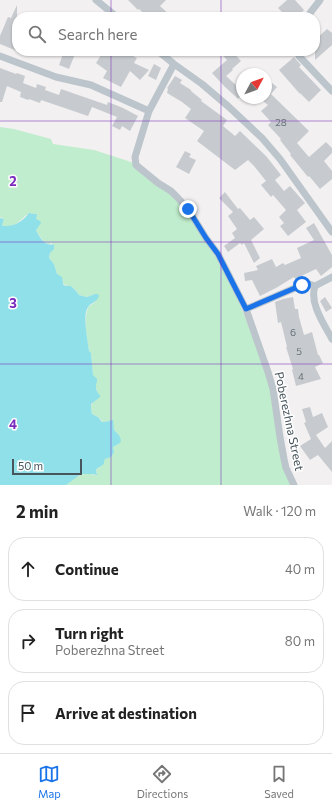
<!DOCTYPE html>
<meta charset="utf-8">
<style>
:root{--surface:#fff;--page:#f2f2f2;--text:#222;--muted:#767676;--line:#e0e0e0;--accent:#1a73e8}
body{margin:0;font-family:Commissioner,sans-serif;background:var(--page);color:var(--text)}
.compass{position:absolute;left:236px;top:68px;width:36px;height:36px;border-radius:50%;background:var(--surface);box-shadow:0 1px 3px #0004;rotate:49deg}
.scale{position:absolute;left:12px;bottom:10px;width:70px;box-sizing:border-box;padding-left:4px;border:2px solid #48555c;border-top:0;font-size:11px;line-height:14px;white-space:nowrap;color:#48555c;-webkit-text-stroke:3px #fff;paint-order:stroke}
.stop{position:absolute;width:12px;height:12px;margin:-9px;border:3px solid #1a73e8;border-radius:50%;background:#fff}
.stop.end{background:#1a73e8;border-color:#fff;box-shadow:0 1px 4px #0008}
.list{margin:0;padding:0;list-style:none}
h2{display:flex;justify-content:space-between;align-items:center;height:52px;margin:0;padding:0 16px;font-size:17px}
h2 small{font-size:13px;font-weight:400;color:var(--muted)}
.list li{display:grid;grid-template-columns:26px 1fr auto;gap:12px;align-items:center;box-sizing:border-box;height:64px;margin:0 8px 8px;padding:0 8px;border:1px solid var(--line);border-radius:16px}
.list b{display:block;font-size:15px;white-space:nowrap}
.list p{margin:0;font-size:13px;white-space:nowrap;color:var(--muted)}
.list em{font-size:13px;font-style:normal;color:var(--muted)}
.icon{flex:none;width:22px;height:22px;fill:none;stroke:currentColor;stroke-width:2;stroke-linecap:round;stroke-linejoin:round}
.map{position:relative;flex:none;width:332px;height:485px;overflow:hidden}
.search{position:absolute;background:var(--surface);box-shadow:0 1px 3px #0004;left:12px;right:12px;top:12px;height:44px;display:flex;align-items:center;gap:10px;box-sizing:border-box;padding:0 14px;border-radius:16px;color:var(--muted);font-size:15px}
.sheet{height:268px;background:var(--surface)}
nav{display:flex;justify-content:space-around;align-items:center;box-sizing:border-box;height:56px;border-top:1px solid var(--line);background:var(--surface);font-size:11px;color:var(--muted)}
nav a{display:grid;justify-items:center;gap:2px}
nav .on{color:var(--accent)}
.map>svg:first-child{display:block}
.green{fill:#c0edcd}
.water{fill:#8fe0e9}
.building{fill:#c7cbcf}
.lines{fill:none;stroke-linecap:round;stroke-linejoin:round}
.minor{stroke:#bcc5cc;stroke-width:7}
.route{stroke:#1a73e8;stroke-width:5}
.grid{fill:none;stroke:#7b2cbf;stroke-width:1;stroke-opacity:0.55}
.labels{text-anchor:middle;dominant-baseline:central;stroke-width:3;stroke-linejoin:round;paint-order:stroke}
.number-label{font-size:10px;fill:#687279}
.street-label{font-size:12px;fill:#48555c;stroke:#fff}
.grid-label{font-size:13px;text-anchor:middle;font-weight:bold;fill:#7b2cbf;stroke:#fff;stroke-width:3;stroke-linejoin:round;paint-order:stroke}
</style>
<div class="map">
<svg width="332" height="485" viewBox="0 0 332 485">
<rect width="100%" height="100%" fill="#f2f0f0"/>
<!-- green -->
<path class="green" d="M0,127L14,129L51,139L53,144L94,150L131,162L150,177L177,200L185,209L226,273L246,319L271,389L291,485H66C75,478 82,471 95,475L97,474L96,470L102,465L104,459C114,456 112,455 113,447L120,443L119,435L114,430L110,421L103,422L98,417L92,414C92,413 91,408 91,407C91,402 98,399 97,393C97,387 94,387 97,381L93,376L91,353L89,351C87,335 83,324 88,307L95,302V294L87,297L79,295L76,291L71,286C67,286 65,286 62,282L63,280L57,274L54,264L49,258L50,253L52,250V243L49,244L45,243L37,232L36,230L38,221L36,219V214L30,213C20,218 19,227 4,226L2,225L4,219L0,217Z"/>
<!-- water -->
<path class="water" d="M29,213L36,214L37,215L36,219L40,221L41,223L36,230C38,234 43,243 48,244C50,245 52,244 54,245V249L50,253L49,258L54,264L57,274L62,277C64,285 61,286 71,286L76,291L79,295L87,297L95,294H98L99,296C97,302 92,302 88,307C82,315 88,341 89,351L91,353L93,375L97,379V382L96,384C96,388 96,392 100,395V397L91,404V408L92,414L98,417L102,422L110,421L111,420H113L114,430L119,435L121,440L120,443L113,447V449L114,452L111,457L105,459C104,461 104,462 104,463C103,466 98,467 96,470L97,475L92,474H81L66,485H0V218L4,219L2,225L4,226C14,227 23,221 29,213Z"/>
<!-- building -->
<path class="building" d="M128,0H166L160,6L172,17H148L139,9L138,10Z
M287,0H295L304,10L297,17H287L278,8Z
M17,5V51L0,44V36L8,17L11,18Z
M327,29L332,33V45L315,60V40Z
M64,51H68L75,54L69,69L59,65Z
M96,51H123L137,58L134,63L149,70L140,80L130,71L121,87L103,78L107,71L96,63L101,55Z
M219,51H232L241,61L232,69L233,70L226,76L237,86L242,80V94L238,99L224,86L212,73L227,60Z
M294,57L301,65L299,67L321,90L309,102L300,93V94L279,70Z
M154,64L161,68L156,80L148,76Z
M0,68L16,74L17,73L25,76L23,83L36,88L37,84L46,87L45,90L59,95L61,89L107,105L108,102L123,108L138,116L130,131L122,126L120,130L112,126L117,117L92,107L88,116L41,100L40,103L29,99L28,100L20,97L21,92L7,86L2,102H0Z
M175,76L182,80L180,83L191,90V91L202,100L201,101L227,120L223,126L235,136L240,131L266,156L281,175L275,180L284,191L290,186L305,203L297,210L306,222L288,236L280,226L284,223L279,217L286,210L273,195L271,197L261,185L266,181L254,166L248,160L235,170L197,141L204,131L185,118L191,109L182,102L167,93L168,89L167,88Z
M266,78L277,87L271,94L309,131L297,143L309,157L326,142L332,148V153L324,161L332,171V179L320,189L309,176L308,177L290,155L291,154L280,140L281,139L268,125L271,122L261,111L268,105L259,98H266Z
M185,151L191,154L189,157L196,160L189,174L176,167Z
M225,192L238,209L240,208L250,220L254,217L264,229L251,240L260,258L254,263L244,243L242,245L240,243L228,252L224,246L235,238L232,233L237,229L228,216L233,212L219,198Z
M314,223L332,255V267L321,276L316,269L295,279L294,277L276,288L260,296L252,280L245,281L244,273L258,270L256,266L272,259L276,267L283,263L285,265L301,258L297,248L314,240L306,228Z
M293,297L295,309H298L299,317L304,335L312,332L318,355H319L323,363L315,367L321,379L296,386L292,370L293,369L286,347H287L281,322L278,323L275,302L283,299Z
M325,297L332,308L326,312L320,301Z
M310,407L313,417L322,413L328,427L316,435L325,448L332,441V472L318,455L310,460L300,446L311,439L304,423L306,422L302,409Z"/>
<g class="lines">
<!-- minor -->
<path class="minor" d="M96,0L117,17
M307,17L320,0
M158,51L174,64L202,84L229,107L262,138L280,159L332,232
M297,51L299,56L332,91
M0,56L56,77L91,85L149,111
M174,64L149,111L135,157L136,165L158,183L171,191L178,198L188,209L206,238L218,254L246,309L268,372L273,389L280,437L284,459L286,468L294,485
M315,286C309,303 324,324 332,339
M246,309L302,285L309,284L315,286L332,277"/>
</g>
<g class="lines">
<!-- route -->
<path class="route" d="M188,209L206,238L218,254L246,309L302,285"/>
</g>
<!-- grid -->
<path class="grid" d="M111,0V17M221,0V17M111,51V485M221,51V485M0,121H332M0,242H332M0,364H332"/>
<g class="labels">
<!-- number labels -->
<g class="number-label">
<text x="281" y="122">28</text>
<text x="293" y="332">6</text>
<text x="299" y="351">5</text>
<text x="301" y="376">4</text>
</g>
<!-- street labels -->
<g class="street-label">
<text transform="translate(290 421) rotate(78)">Poberezhna Street</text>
</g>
</g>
<g class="grid-label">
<text x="13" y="186">2</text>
<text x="13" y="308">3</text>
<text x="13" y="429">4</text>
</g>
</svg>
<svg class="compass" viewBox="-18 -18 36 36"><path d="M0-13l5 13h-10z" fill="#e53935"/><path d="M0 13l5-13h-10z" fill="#767676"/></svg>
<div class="scale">50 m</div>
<div class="stop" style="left:302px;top:285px"></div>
<div class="stop end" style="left:188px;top:209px"></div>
<div class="search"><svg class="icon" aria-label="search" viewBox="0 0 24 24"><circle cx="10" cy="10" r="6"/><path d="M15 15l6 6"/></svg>Search here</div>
</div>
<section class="sheet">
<h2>2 min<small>Walk · 120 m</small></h2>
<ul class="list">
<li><svg class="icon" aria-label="ahead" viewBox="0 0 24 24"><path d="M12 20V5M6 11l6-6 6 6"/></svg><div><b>Continue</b></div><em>40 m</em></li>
<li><svg class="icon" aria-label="right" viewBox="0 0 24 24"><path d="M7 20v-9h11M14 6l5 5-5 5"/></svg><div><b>Turn right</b><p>Poberezhna Street</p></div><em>80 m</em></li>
<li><svg class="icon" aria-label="arrive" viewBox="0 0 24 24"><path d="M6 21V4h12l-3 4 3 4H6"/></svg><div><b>Arrive at destination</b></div></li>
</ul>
</section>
<nav>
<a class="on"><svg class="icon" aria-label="map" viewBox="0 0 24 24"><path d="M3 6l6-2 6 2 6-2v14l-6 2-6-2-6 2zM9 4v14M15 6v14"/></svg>Map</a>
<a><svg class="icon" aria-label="directions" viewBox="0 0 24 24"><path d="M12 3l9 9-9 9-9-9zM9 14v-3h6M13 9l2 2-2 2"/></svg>Directions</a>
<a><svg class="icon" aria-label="saved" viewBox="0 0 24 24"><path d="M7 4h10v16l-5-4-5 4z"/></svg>Saved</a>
</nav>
